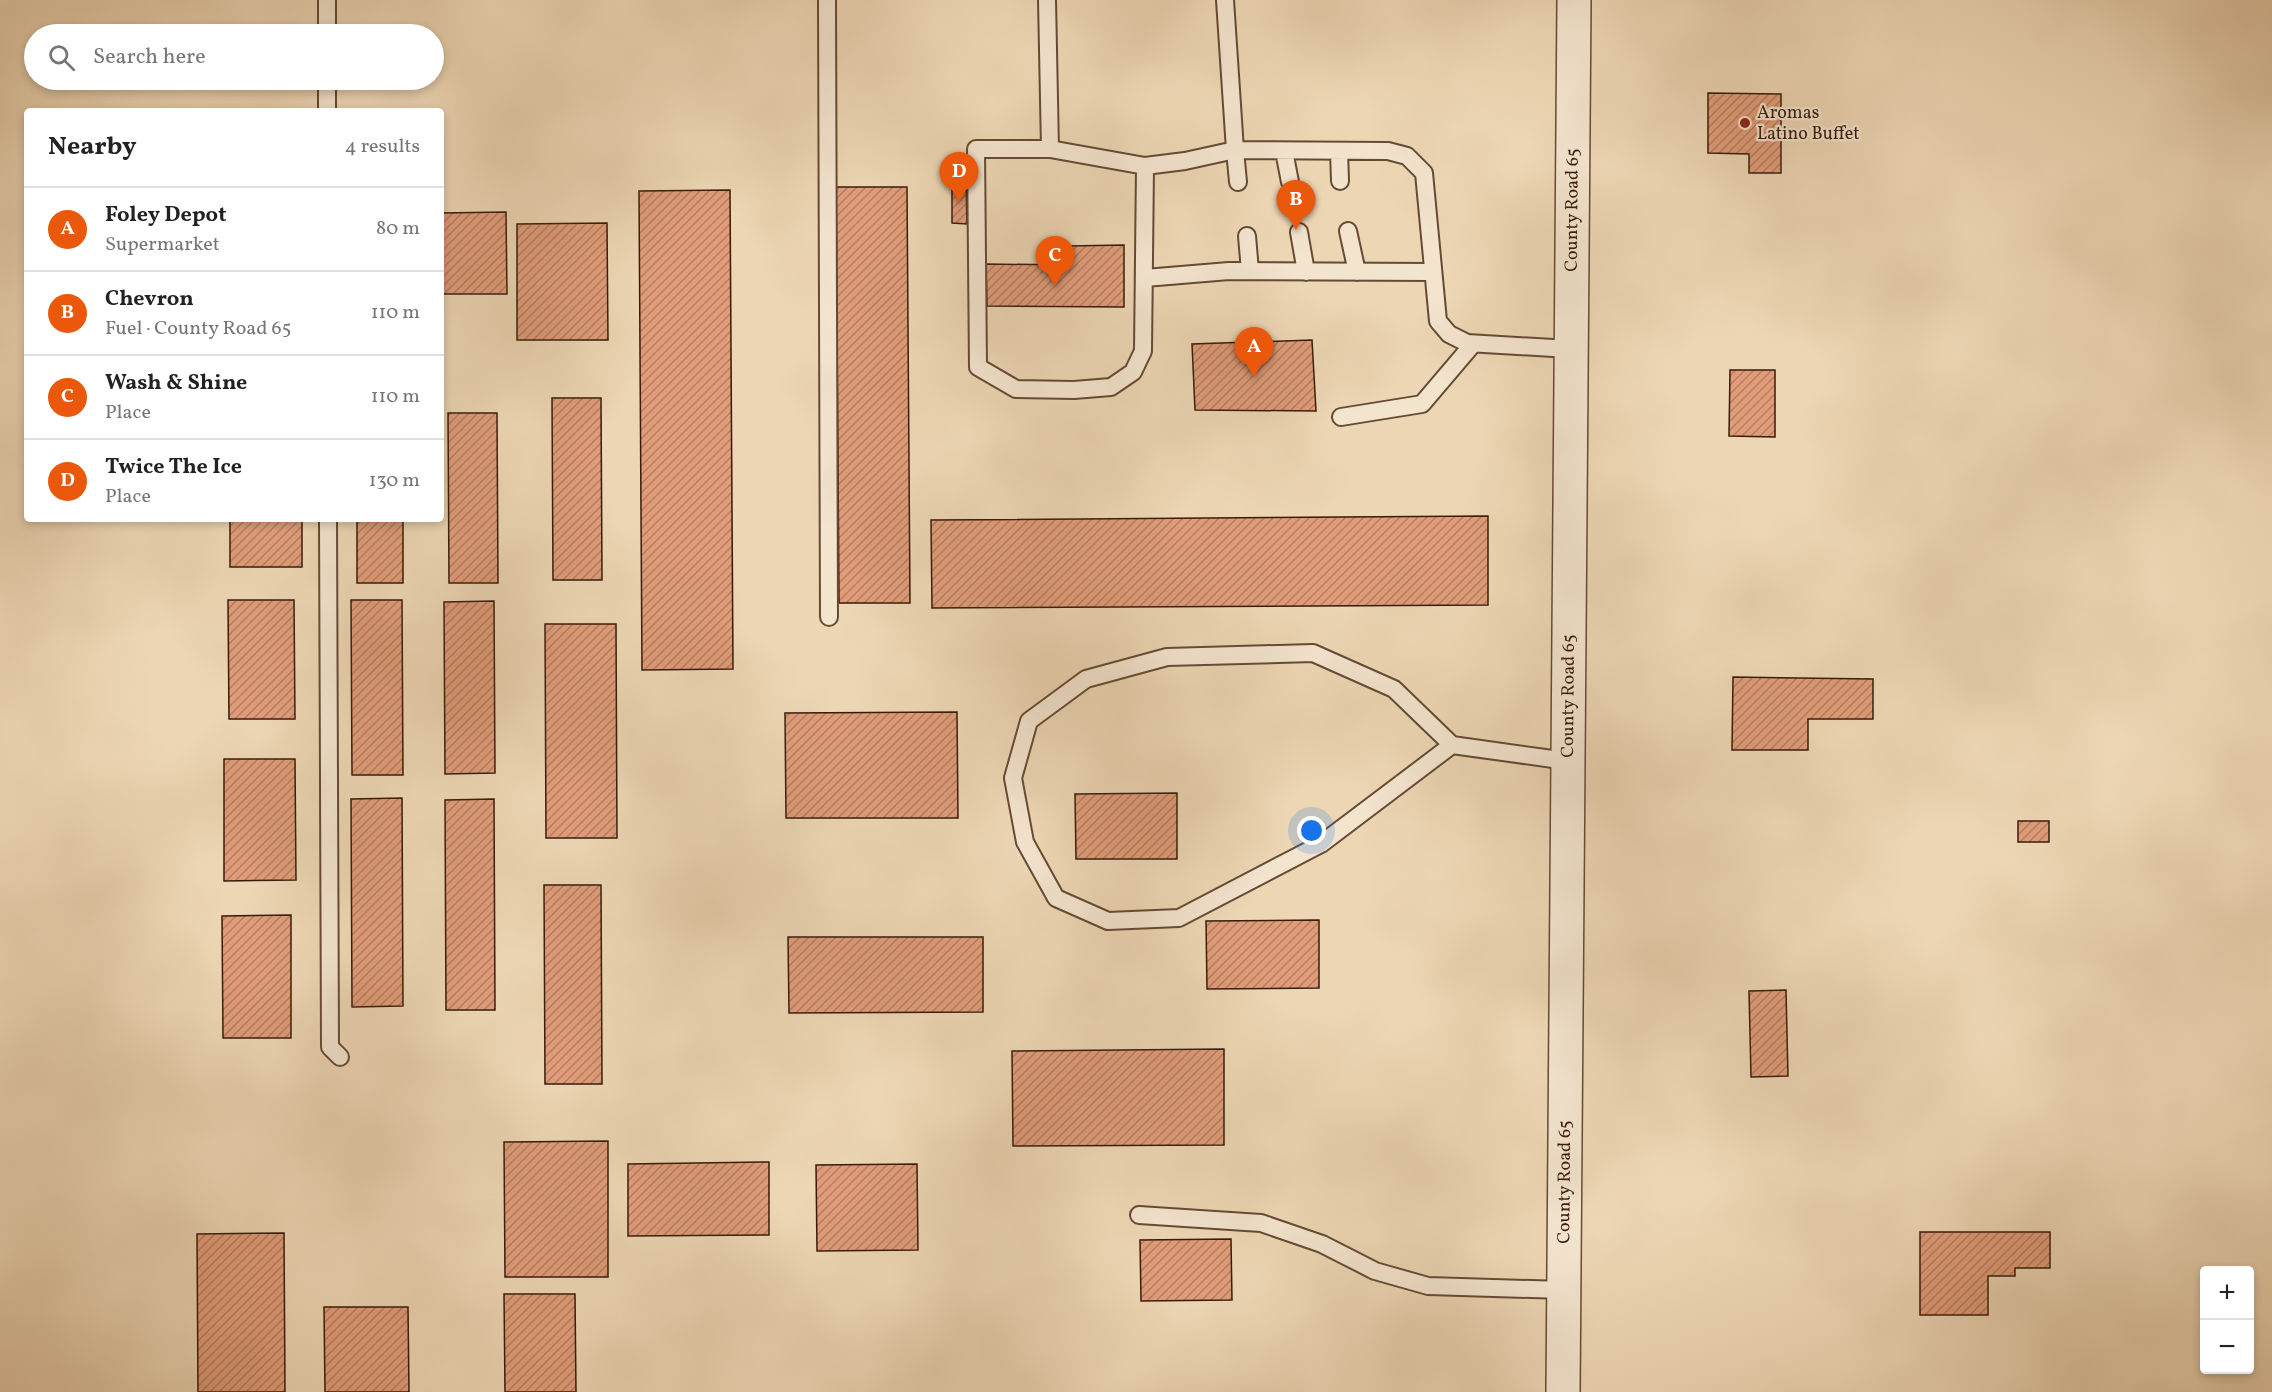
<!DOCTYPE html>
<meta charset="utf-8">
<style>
:root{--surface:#fff;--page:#f6f6f6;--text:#222;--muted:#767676;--line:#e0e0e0;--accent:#ea580c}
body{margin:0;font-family:Vollkorn,serif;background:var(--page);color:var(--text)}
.controls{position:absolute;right:18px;bottom:18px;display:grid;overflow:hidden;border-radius:6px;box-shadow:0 3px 9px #0003}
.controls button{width:54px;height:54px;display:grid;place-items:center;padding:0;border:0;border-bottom:2px solid var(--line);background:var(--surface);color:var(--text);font:30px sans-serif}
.you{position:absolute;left:1312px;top:831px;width:21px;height:21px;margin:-15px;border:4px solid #fff;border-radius:50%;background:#1a73e8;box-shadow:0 0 0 9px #1a73e833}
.badge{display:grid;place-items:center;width:39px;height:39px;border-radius:50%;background:var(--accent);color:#fff;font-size:20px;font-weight:700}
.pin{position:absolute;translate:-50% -50px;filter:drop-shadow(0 2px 3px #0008)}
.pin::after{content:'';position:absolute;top:32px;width:21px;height:18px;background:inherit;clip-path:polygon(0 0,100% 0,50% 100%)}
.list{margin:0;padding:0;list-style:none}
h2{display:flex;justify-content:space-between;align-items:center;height:78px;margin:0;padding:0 24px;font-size:26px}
h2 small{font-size:20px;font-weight:400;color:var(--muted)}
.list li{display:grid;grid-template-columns:39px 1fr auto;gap:18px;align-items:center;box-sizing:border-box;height:84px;padding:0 24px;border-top:2px solid var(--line)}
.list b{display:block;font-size:22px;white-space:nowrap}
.list p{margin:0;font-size:20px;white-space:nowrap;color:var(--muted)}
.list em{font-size:20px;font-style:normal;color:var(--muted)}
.icon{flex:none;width:33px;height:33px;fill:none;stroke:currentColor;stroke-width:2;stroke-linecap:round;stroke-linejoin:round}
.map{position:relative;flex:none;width:2272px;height:1392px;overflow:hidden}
.search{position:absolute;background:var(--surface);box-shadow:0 3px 9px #0003;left:24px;top:24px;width:420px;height:66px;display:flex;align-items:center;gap:15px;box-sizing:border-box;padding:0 21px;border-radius:33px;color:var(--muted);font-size:22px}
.panel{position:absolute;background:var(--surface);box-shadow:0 3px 9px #0003;left:24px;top:108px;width:420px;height:414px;border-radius:6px}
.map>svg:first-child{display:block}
.building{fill:url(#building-hatch);stroke:#381b0a;stroke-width:1.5}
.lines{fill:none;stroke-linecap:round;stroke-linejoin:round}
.service-casing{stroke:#654a34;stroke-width:20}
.tertiary-casing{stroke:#654a34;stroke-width:36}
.service{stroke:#f3e4ce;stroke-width:16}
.tertiary{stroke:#f3e4ce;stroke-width:33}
.poi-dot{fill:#8f2418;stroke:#f3e4ce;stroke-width:2}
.labels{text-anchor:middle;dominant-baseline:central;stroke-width:4.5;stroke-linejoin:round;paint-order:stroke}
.poi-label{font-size:18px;fill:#381b0a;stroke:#f3e4ce;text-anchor:start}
.street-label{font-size:18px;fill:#381b0a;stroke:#f3e4ce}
</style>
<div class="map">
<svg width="2272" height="1392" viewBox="0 0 2272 1392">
<defs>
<pattern id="building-hatch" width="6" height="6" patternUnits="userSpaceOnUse" patternTransform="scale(1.5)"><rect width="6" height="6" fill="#e09c79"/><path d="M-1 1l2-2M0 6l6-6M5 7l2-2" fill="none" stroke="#b77e61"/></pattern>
</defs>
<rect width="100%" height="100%" fill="#edd6b4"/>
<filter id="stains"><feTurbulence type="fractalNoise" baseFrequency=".00333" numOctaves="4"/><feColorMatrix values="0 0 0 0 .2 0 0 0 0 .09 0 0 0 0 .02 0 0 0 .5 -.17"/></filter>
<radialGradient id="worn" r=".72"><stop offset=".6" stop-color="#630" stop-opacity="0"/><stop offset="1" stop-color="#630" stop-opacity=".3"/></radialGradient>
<!-- building -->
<path class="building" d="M1708,93L1781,94V173H1749V154L1708,153Z
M952,182H966L967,224L952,223Z
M836,187H907L910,603H839Z
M730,190L733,669L642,670L639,191Z
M506,212L507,294H441V213Z
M607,223L608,340H517V224Z
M1124,245V307L987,306L986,264L1068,265V246Z
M1312,340L1316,411L1195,410L1192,344Z
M1730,370H1775V437L1729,436Z
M552,398H601L602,580H553Z
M448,413H497L498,583H449Z
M1488,516V605L932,608L931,520Z
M230,519H302V567H230Z
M357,519H403V583H357Z
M228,600H294L295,719H229Z
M351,600H402L403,775H352Z
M494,601L495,773L445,774L444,602Z
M545,624H616L617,838H546Z
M1733,677L1873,679V719H1808V750H1732Z
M957,712L958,818H786L785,713Z
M224,759H295L296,880L224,881Z
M1177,793V859H1076L1075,794Z
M402,798L403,1006L352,1007L351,799Z
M494,799L495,1010H446L445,800Z
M2018,821H2049V842H2018Z
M544,885H601L602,1084H545Z
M291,915V1038H223L222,916Z
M1319,920V988L1207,989L1206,921Z
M788,937H983V1012L789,1013Z
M1786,990L1788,1076L1751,1077L1749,991Z
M1224,1049V1145L1013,1146L1012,1051Z
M608,1141V1277H505L504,1142Z
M769,1162V1235L628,1236V1164Z
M917,1164L918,1250L817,1251L816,1165Z
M1920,1232H2050V1268H2015V1276H1988V1315H1920Z
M284,1233L285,1392H198L197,1234Z
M1231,1239L1232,1300L1141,1301L1140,1240Z
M504,1294H575L576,1392H505Z
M324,1307H408L409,1392H325Z"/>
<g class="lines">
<!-- service casing -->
<g class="service-casing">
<path id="service" d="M327,0V34
M827,0L829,617
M1047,0L1050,149
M1225,0L1235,150L1388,151L1407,156L1424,173L1438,321L1449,334L1467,343L1570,349
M327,80V111
M976,149H1050L1145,166L1143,351L1133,372L1111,387L1074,390L1016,389L978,367Z
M1284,151L1290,182
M1339,151L1340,181
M1145,166L1185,161L1235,150L1238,182
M1348,231L1357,272
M1299,232L1306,272
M1247,236L1250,271
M1145,278L1229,271L1433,272
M1341,417L1422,404L1473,344
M328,519L330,1047L340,1057
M1452,745L1321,844L1179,918L1108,921L1056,898L1025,842L1013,778L1029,721L1086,679L1167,657L1313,653L1394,689L1452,745L1567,761
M1139,1215L1261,1223L1322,1244L1375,1271L1428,1286L1564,1290"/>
</g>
<!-- tertiary casing -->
<g class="tertiary-casing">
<g id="tertiary">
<path id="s1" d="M1563,1392L1574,0"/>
</g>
</g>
<!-- service -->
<use href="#service" class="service"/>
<!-- tertiary -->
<use href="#tertiary" class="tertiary"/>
</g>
<!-- markers -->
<circle class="poi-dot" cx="1745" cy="123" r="6"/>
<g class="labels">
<!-- poi labels -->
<g class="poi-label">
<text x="1757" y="113">Aromas<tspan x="1757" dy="21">Latino Buffet</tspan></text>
</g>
<!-- street labels -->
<g class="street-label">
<text stroke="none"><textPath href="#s1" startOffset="1182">County Road 65</textPath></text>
<text stroke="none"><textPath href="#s1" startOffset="696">County Road 65</textPath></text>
<text stroke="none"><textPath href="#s1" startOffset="210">County Road 65</textPath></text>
</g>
</g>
<rect width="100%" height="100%" filter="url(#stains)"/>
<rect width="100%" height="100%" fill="url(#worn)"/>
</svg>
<div class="controls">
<button>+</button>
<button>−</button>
</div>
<div class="you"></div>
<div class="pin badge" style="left:1254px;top:377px">A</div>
<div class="pin badge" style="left:1296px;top:230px">B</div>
<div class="pin badge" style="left:1055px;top:286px">C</div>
<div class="pin badge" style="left:959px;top:202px">D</div>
<div class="search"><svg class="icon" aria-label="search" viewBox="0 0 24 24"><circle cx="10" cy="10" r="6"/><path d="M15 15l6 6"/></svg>Search here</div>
<section class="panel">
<h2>Nearby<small>4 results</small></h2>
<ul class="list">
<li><span class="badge">A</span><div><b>Foley Depot</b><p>Supermarket</p></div><em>80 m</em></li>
<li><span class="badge">B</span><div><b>Chevron</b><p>Fuel · County Road 65</p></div><em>110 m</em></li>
<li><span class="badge">C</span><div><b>Wash &amp; Shine</b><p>Place</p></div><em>110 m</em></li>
<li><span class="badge">D</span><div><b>Twice The Ice</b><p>Place</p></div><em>130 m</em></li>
</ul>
</section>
</div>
